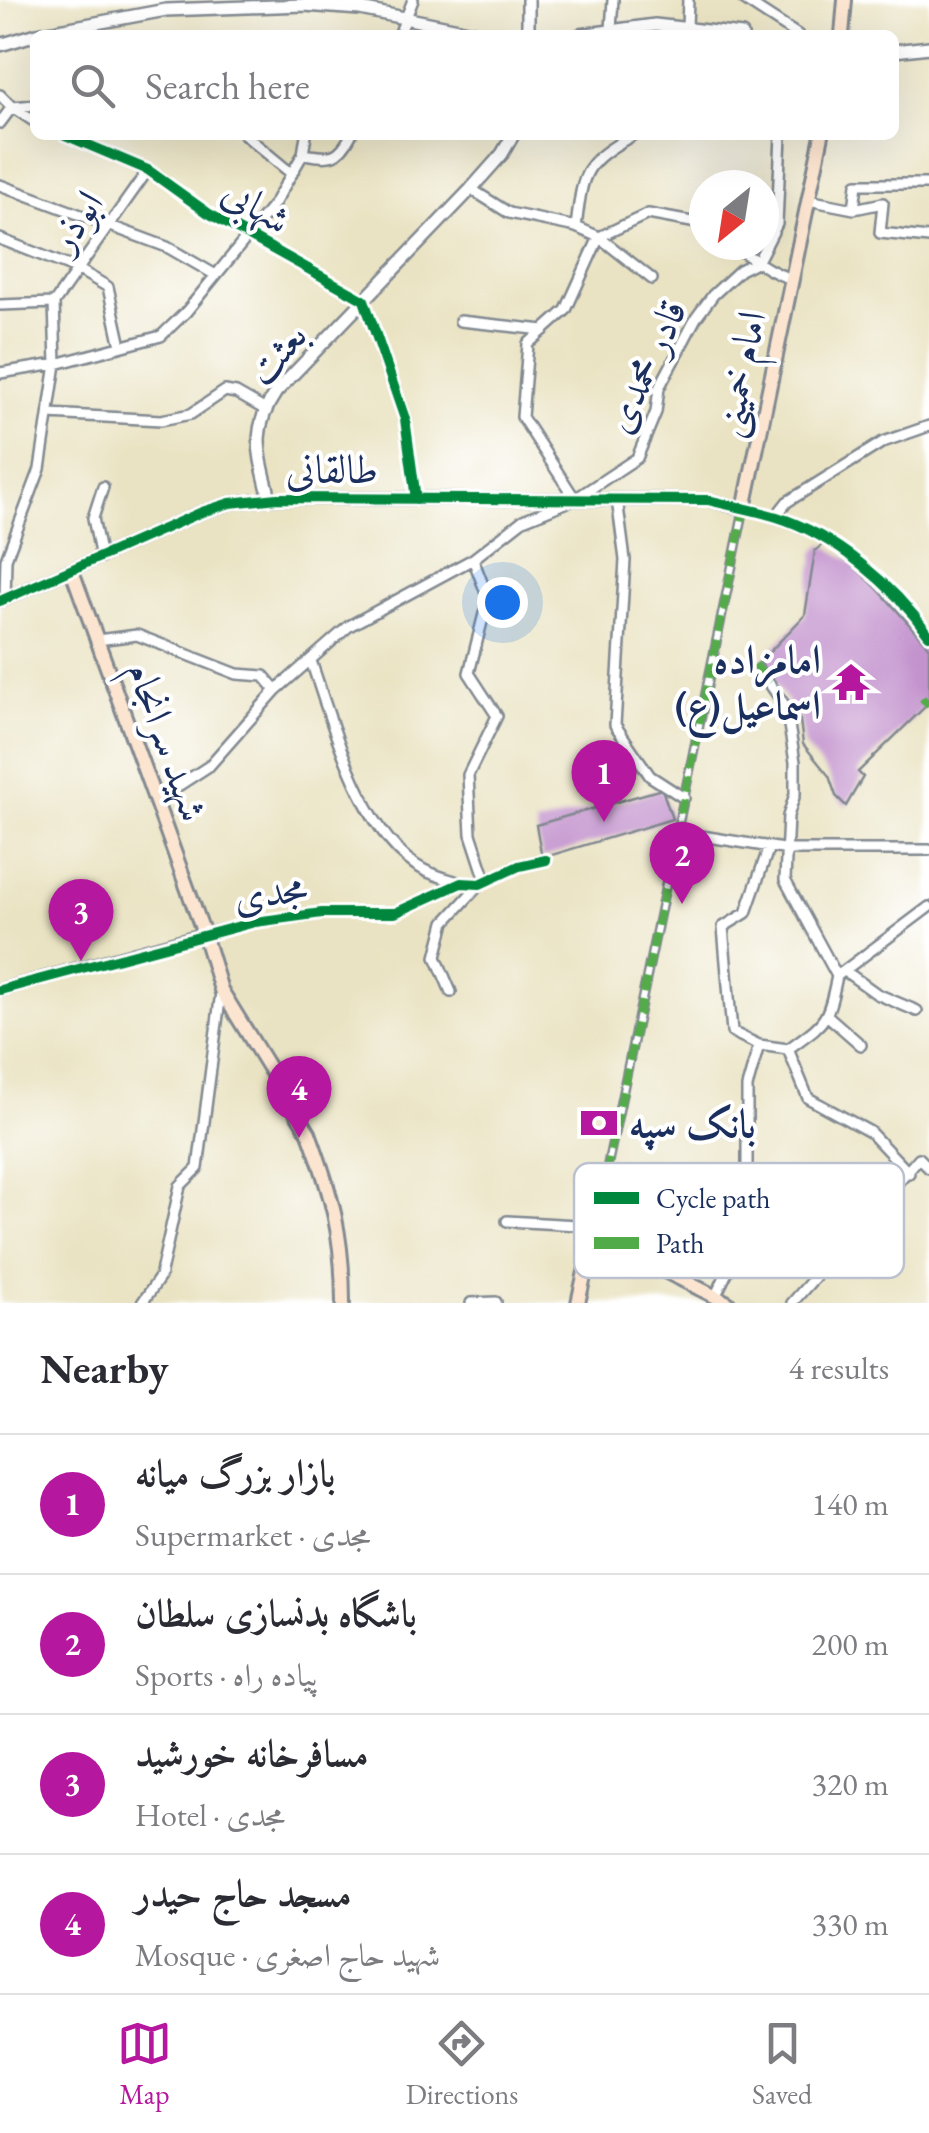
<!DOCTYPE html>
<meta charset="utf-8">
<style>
:root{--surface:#fff;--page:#f7f7f7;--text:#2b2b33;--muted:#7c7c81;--line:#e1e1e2;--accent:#b5179e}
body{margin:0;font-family:"EB Garamond",Amiri,serif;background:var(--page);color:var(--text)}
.compass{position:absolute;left:689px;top:170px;width:90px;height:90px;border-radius:50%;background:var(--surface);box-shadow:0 10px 40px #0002;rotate:210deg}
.you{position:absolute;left:502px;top:602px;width:35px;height:35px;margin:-25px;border:8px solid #fff;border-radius:50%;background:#1a73e8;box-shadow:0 0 0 15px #1a73e833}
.badge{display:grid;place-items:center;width:65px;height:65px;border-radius:50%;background:var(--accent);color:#fff;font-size:32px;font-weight:700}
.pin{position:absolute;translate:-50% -82px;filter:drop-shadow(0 2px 5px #0008)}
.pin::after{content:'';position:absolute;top:52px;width:35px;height:30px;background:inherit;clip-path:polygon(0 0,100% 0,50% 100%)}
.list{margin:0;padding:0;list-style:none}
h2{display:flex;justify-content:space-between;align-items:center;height:130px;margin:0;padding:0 40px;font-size:42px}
h2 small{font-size:32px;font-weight:400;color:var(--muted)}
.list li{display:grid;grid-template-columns:65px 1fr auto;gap:30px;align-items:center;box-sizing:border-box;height:140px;padding:0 40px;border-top:2px solid var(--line)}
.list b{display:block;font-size:38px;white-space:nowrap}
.list p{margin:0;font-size:32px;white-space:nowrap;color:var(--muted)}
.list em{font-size:32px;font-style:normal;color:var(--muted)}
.icon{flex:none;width:55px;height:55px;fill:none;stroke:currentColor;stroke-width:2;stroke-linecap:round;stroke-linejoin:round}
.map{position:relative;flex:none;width:929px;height:1303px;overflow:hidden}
.search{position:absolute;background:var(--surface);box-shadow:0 10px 40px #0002;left:30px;right:30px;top:30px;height:110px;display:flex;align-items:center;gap:25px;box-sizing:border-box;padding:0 35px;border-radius:15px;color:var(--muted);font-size:38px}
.sheet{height:690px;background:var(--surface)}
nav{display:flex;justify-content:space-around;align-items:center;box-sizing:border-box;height:140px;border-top:2px solid var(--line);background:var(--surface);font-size:28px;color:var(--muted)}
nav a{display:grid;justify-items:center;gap:5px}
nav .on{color:var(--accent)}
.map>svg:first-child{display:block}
.building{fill:#c393cd}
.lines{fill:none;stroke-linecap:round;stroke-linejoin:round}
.pedestrian-casing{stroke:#828990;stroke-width:11}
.minor-casing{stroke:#828990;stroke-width:14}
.tertiary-casing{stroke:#828990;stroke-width:16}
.secondary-casing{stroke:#828990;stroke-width:18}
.pedestrian{stroke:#fff;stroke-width:6}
.minor{stroke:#fff;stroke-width:9}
.tertiary{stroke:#fff;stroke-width:11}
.secondary{stroke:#fce5d0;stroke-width:12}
.quiet{stroke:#52ab49;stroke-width:8;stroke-dasharray:15 8;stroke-linecap:butt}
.cycleway-casing{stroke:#fff;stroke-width:16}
.cycleway{stroke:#00873e;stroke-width:10}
.labels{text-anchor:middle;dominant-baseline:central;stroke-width:8;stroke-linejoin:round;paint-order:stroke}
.street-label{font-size:40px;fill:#1b2f5e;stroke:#fff}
.poi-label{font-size:40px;font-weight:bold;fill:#1b2f5e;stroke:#fff;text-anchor:end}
.key{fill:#fff;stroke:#bbc1cf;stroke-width:2.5}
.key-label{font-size:28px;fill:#1b2f5e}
</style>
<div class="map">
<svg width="929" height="1303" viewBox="0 0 929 1303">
<rect width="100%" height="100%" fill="#fff"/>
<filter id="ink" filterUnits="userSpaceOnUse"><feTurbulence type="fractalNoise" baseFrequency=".01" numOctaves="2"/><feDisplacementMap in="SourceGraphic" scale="20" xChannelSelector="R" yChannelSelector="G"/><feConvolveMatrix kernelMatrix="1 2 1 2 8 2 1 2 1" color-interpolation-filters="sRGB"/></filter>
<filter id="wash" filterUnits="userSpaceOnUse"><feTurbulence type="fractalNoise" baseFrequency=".0048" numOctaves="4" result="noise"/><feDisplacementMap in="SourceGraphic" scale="40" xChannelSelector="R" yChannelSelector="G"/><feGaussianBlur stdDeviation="2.25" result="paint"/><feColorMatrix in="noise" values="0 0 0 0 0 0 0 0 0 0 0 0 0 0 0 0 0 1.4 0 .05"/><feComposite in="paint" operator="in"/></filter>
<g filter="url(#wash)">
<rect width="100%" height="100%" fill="#eae3c3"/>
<g id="blocks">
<!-- building -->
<path class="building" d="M823,544L857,565L929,647V703L858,772L863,777L846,806L836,796L829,776L803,744L800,720L760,662L805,615L815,551Z
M662,789L672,819L542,858L536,825Z"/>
</g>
</g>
<g filter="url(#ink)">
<use href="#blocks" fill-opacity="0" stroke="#828990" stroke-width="2.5"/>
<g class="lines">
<!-- pedestrian casing -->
<g class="pedestrian-casing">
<path id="pedestrian" d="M592,1240L744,509"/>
</g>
<!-- minor casing -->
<g class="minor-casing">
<path id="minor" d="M744,0L798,35
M687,27L688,0
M611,29L613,0
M399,35L413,0
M0,95L12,107L35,122
M0,123L12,107L35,105
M65,135L148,170L208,213L364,300L405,419L416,499
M245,135L292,174
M303,154C330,158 338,160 351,135
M0,185L167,247L214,274
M471,189L509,213L576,227L599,237L652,279
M808,200L854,209L857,184H929
M854,209L883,203L880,233L929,238
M576,227C583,172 582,164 633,135
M0,239L79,270L108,287L121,346
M732,245C753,258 768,272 792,279
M0,305L54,303
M460,321L544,330
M0,373L56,364L161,336L186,312L274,204L303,154L306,135
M49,414L161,420L191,414L225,391L236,393L264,409
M575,499L522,417L528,344L566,310L599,237L648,214L697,223L704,228
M617,499L625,560L615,725L650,776L684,798
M744,509C809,523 846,547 891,594C904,608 918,620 929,635
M776,516L787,502L883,442L929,426
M101,558L93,518L103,487
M473,559L488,598L469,673L497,716L468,775L471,834L486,880
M5,599L6,559L40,469L56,364L54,303L148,170
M97,640L137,635L237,674L264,676L276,690
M311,661C332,722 363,839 424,870C435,876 449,879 461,883
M769,683L786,707L795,762V794L788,816L785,880L837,976
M155,801L209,766L276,690L349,626L473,559L523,520L575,499L637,458L656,412L659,388L696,318L713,295L740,270L758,261L777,224L781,135
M677,832L789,850H929
M769,847L746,913L723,927L732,1032L759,1045L788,1049C826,1021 827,1024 837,976L929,907
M204,934L255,922L322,913H395L461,883L480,884L519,866L546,860
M845,971L877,994L917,1011
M451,992L436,957L445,922L480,884
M829,1017L861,1045
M788,1049L808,1098L870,1132L909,1173
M507,1221L595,1226
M716,1295L747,1232V1087L759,1045
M142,1303L160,1277L180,1186L198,1168L221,992
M471,1303L496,1302
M792,1303L919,1158L929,1168"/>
</g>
<!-- tertiary casing -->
<g class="tertiary-casing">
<path id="tertiary" d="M528,0V35
M580,35L655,25L742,35
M0,45L37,34L166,10L304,5L360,9L488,35
M894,51L929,47
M270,499C260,455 249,432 276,392L471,189L502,154L513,135
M0,601L202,512L230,503L278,498L708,500L744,509
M0,990L204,934"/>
</g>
<!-- secondary casing -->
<g class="secondary-casing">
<path id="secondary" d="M842,35L845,0
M744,509L822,135
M72,571L204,934L221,990L309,1133C332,1195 343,1236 343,1303
M578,1303L592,1241L649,1263L728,1303"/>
</g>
<!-- pedestrian -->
<use href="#pedestrian" class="pedestrian"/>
<!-- minor -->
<use href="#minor" class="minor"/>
<!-- tertiary -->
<use href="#tertiary" class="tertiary"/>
<!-- secondary -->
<use href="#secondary" class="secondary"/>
<!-- quiet -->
<path class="quiet" d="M755,664L769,683
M922,698L929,705
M592,1241L744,509"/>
<!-- cycleway casing -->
<g class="cycleway-casing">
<path id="cycleway" d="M65,135L148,170L208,213L364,300L405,419L416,499
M0,601L202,512L230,503L278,498L708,500C731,506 755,510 777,517C835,535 894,586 929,635
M0,990L255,922L322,913H395L461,883L480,884L519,866L546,860"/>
</g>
<!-- cycleway -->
<use href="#cycleway" class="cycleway"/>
</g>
</g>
<!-- icons -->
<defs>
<g id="temple-bare" transform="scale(3)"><path d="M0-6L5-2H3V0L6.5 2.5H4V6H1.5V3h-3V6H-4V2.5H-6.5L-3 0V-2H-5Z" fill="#b5179e" stroke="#fff" stroke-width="2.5" paint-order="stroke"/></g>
<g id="bank-bare" transform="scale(3)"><path d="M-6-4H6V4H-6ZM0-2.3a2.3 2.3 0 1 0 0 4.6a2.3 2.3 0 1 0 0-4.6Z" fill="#b5179e" stroke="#fff" stroke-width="2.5" paint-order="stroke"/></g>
</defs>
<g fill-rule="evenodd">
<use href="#temple-bare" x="851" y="682"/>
<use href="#bank-bare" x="599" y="1123"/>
</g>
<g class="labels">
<!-- street labels -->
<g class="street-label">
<text transform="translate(257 205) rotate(31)">شهابی</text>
<text transform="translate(75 221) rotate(-56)">ابوذر</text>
<text transform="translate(276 353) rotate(-49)">بعثت</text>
<text transform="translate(645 366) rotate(-65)">قادر محمدی</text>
<text transform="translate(739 374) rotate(-78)">امام خمینی</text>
<text x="332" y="469">طالقانی</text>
<text transform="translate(168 741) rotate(70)">شهید سرانجام</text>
<text transform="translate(270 892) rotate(-9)">مجدی</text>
</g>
<!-- poi labels -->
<g class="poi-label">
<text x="821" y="659">امامزاده<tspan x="821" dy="46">اسماعیل(ع)</tspan></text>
<text x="629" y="1123" text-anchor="start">بانک سپه</text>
</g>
</g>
<!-- legend -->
<rect x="574" y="1163" width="330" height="115" rx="15" class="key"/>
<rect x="594" y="1192" width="45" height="12" fill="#00873e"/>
<rect x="594" y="1237" width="45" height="12" fill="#52ab49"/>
<g class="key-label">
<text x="656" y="1208">Cycle path</text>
<text x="656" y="1253">Path</text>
</g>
</svg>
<svg class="compass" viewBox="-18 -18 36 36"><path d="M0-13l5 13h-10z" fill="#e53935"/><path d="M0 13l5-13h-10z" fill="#7c7c81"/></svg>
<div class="you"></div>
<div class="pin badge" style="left:604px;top:822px">1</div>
<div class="pin badge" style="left:682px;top:904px">2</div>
<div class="pin badge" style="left:81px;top:961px">3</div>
<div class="pin badge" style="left:299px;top:1138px">4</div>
<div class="search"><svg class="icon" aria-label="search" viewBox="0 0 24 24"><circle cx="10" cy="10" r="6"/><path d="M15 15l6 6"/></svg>Search here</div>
</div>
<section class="sheet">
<h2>Nearby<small>4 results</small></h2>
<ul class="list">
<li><span class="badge">1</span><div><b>بازار بزرگ میانه</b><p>Supermarket · مجدی</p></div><em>140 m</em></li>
<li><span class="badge">2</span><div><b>باشگاه بدنسازی سلطان</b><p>Sports · پیاده راه</p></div><em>200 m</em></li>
<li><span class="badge">3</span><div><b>مسافرخانه خورشید</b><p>Hotel · مجدی</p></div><em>320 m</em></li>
<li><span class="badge">4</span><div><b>مسجد حاج حیدر</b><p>Mosque · شهید حاج اصغری</p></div><em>330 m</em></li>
</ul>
</section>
<nav>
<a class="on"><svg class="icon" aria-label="map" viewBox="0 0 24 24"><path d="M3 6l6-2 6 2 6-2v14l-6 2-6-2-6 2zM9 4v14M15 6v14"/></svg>Map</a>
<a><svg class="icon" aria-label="directions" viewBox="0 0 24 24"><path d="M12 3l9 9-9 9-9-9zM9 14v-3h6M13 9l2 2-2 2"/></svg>Directions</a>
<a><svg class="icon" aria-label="saved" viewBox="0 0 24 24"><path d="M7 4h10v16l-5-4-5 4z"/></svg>Saved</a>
</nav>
